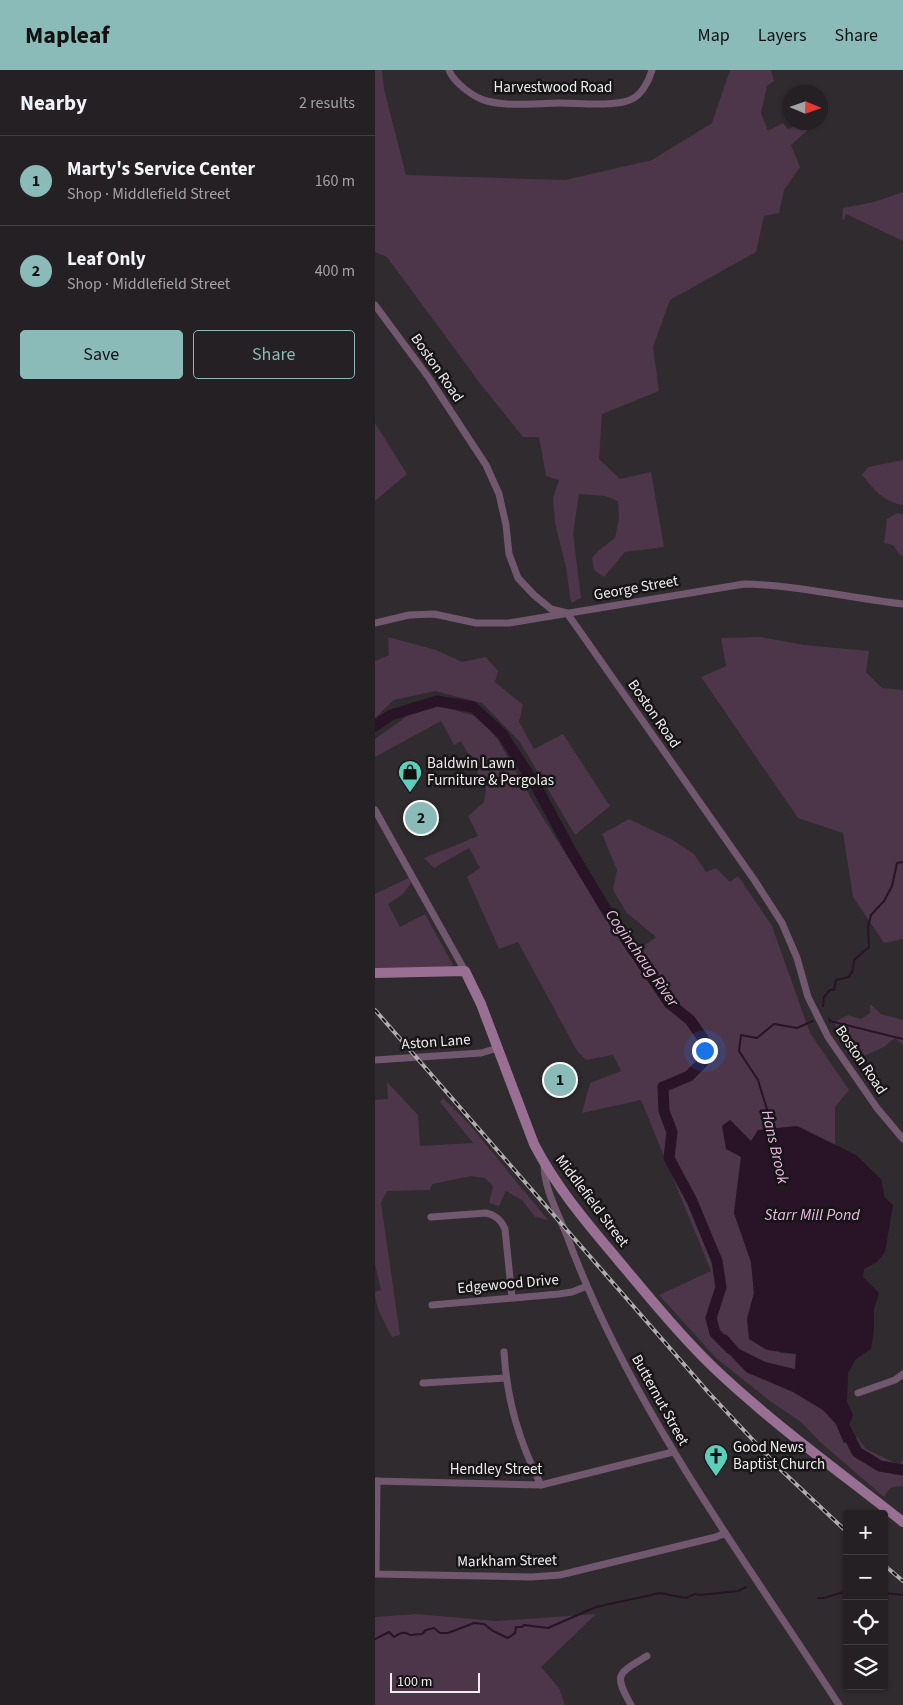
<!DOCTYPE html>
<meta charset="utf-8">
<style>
:root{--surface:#242023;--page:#2c282b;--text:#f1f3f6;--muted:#a3a3a6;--line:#413e41;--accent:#8bbbb9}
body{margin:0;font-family:"Source Sans 3",sans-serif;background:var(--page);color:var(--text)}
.controls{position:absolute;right:15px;bottom:15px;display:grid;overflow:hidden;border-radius:5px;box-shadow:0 1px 4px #0004}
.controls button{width:45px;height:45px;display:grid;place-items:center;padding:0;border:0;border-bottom:1px solid var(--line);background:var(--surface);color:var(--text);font:25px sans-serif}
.compass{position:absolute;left:408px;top:15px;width:45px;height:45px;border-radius:50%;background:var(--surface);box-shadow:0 1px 4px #0004;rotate:92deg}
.scale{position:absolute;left:15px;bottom:12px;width:90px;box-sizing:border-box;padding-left:5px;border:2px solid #efecee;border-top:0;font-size:14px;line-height:18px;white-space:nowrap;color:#efecee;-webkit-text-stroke:4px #171516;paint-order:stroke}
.you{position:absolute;left:329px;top:980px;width:18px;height:18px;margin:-12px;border:4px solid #fff;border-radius:50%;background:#1a73e8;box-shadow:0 0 0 8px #1a73e833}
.badge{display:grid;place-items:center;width:32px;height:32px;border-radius:50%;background:var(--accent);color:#111;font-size:16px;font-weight:700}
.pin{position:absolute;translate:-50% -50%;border:2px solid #fff;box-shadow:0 1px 5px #0006}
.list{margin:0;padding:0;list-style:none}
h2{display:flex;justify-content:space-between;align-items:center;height:65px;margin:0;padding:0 20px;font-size:21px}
h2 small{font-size:16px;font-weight:400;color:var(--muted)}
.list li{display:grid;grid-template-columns:32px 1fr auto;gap:15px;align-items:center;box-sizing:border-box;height:90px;padding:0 20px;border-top:1px solid var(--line)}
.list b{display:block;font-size:19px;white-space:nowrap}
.list p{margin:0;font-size:16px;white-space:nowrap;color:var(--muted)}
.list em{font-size:16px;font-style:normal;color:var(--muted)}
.actions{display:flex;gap:10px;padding:15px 20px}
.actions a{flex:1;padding:11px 0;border:1px solid var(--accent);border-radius:5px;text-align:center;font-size:18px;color:var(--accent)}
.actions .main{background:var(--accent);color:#111}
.icon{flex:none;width:28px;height:28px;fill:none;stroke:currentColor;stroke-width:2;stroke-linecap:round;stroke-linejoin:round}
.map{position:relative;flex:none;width:528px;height:1635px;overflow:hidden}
header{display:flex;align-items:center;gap:30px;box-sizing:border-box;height:70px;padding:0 25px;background:var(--accent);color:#111}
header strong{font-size:24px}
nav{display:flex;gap:28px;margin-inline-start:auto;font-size:18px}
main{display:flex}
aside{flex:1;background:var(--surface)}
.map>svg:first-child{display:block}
.green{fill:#4d354a}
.water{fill:#281327}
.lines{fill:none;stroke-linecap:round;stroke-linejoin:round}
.stream{stroke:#281327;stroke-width:2}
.river{stroke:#281327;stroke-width:11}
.minor{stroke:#72586f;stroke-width:7}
.secondary{stroke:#997094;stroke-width:10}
.rail-casing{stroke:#b0adaf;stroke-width:4}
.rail{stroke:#171516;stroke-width:2;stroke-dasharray:5.5;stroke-linecap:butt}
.labels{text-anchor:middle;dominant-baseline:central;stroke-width:5;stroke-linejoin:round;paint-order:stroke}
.street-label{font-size:15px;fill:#efecee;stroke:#171516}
.poi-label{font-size:15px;fill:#efecee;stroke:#171516;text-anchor:start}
.water-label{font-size:16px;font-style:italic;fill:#ebbbe5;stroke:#171516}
</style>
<header>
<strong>Mapleaf</strong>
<nav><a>Map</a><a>Layers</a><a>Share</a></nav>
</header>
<main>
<aside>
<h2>Nearby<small>2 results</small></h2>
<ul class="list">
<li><span class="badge">1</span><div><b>Marty's Service Center</b><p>Shop · Middlefield Street</p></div><em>160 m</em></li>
<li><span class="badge">2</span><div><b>Leaf Only</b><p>Shop · Middlefield Street</p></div><em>400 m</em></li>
</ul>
<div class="actions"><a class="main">Save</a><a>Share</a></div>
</aside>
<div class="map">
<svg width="528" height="1635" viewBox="0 0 528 1635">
<rect width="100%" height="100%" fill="#302b2f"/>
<!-- green -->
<path class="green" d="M0,0H7L9,19L31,105L190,110L277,90L337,53L355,0H396L399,11L392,16L386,43L393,61L408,53L413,59L428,53L433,60L416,75L425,97L409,120L404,143L389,146L381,182L295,230L278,277L284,321L227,344L224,389L245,409L276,402L289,477L250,482L229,507L219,500L217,488L224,480L240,468L244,447L243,431L230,426L204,424L198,464L206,528L196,533L191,497L180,453L178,428L184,410L171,406L164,367H148L107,316L12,187L0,182Z
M528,122V171L471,144L469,150L467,149L468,138L499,132Z
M0,353L32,404L0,431Z
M528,390V435C508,432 499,419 487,405L493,397Z
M522,443L528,444V486L525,485L518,475L509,473L512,449Z
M13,567L61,580L87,592L111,587L123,601L120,612L148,635L144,652L159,679L188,664L235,736L200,765L145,672L107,633L60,621L19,630L0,648V591L14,585Z
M386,567L429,575L494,581L491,602L507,618L528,620V869L509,873L478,827L468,763L423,748L326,607L351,596L346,568Z
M62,635L104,647L123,670L160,735L255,886L281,867L252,843L238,820L242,800L227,764L254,749L298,770L319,784L331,802L341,798L355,812L363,806L397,856L435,963L474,1020L460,1037V1075L422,1056L376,1071L355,1050L366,1087L359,1143L376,1192L379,1223L372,1249L405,1283L421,1284L420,1300L390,1292L364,1279L351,1265L343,1272L448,1340L461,1354L469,1373L482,1367L491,1379L524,1395L528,1390V1416L515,1418L509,1427L444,1371L426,1352L395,1331L341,1288L284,1225L336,1201L266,1030L207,1043L215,1013L246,1001L238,985L211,990L202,981L143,872L124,879L92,807L105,798L94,778L59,798L49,788L103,766L93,746L109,732L111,719L109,711L103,706L100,689L92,682L86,671L79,675L66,651L0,687V669L38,642Z
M33,808L37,812L27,825L13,834L25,857L50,844L78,895L74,897L0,898V824Z
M495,934L506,944L528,950V975L520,968L509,977L489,986L472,983L459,952L473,945L486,949L495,943Z
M12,1012L43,1045L45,1076L98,1073L65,1032L68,1028L94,1054L173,1150L160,1147L147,1130L131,1121L124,1136L114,1133L118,1116L110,1108L96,1106L57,1114L55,1120L12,1121L6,1133L25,1265L17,1267C10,1253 0,1238 0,1222L6,1220L0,1194V1030L13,1029Z
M41,1544L122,1551L221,1544L166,1597L184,1618L190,1635H0V1547Z"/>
<!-- water -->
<path class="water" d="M355,1050L376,1071L383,1060L422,1056L481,1085L506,1109L510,1128L518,1135L510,1182L502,1192L489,1199L488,1207L504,1223L499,1239V1258L496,1279L481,1289L473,1303L472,1332L478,1345L474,1355L479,1368L469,1373L461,1354L448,1340L418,1322L371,1302L343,1272L351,1264L364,1279L390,1292L420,1299L421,1284L392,1280L374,1269L372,1249L379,1223L376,1192L359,1143L366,1087L351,1079L347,1056Z"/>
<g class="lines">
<!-- stream -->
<path class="stream" d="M448,936L449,927L455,920H459L461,910L474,907L478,900L479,890L494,877L493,857L496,845L509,831L517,816L522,793L528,792
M454,949L455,951L528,969
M398,1059L383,1010L364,981L366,965L382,968L399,954L422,958L438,951
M509,1523L528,1525
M443,1528H449L472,1521
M0,1569L14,1562L19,1567C25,1563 29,1561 35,1565L47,1564L51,1560L59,1558L65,1563H73L99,1553L109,1554L118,1561L133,1568L140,1563L141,1557H147L149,1555L173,1558L221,1537L285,1523L311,1528L320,1524L325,1525L363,1521L371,1517"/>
<!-- river -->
<path class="river" d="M0,656L16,645L62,631L98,637L127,664L160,714L196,781L230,838L294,933L315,950L331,973L328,992L314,1006L288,1017L289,1041L297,1062L294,1088L317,1131L342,1191L346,1217L336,1248L340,1263L356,1279
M470,1358L482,1382L505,1396L528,1400"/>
<!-- minor -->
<path class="minor" d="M74,0C78,12 99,28 112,31C135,37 162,33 185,33C205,33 236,37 255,30C266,26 274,11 277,0
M0,235L54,308L111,395L124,424L131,455L134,484L143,508L159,525L176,539L192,543L380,811L407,853L422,888L433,927L453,967L502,1038L528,1069
M0,553L34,545L59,544L101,553H134L369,514C422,515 475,528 528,534
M0,740L90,901
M0,990L106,983L123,978
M169,1094C169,1119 183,1143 192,1166C255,1337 366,1483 464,1635
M56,1147L111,1143C121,1145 126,1150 130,1159L137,1228
M57,1235L184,1224L197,1222L212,1216
M129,1282C132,1331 144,1371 166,1415
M48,1313L131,1308
M483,1323L520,1310L528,1304
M0,1411L166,1415L298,1382
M0,1504L156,1507L185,1505L341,1467L350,1463
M1,1504L2,1411
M256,1635C238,1603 243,1604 272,1586"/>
<!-- secondary -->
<path class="secondary" d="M0,903L90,901L106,934L159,1074C181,1117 212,1153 243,1190C274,1227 305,1265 339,1298C398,1354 465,1402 528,1452"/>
<!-- rail casing -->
<g class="rail-casing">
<path id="rail" d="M0,940L334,1323L405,1399L472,1462
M509,1495L528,1511"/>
</g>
<!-- rail -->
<use href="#rail" class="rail"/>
</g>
<!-- icons -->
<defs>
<g id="shop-pin" transform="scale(1.25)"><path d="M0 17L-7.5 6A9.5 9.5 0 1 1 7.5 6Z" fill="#5cceba" stroke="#171516"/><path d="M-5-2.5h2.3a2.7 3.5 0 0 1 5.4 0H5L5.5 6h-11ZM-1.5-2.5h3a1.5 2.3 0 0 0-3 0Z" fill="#111"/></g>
<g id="church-pin" transform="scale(1.25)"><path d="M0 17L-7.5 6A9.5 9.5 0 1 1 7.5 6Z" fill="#5cceba" stroke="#171516"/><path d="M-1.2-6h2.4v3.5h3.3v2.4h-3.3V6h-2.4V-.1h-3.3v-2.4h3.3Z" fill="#111"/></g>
</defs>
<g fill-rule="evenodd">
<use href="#shop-pin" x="35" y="702"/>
<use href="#church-pin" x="341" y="1386"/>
</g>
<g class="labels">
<!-- street labels -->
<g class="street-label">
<text x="178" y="17">Harvestwood Road</text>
<text transform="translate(62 298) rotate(55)">Boston Road</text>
<text transform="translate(261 518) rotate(-10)">George Street</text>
<text transform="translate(279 644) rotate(55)">Boston Road</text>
<text transform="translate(61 972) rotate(-4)">Aston Lane</text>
<text transform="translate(486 990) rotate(56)">Boston Road</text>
<text transform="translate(217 1131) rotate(53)">Middlefield Street</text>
<text transform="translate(133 1214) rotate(-5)">Edgewood Drive</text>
<text transform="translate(285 1330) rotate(61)">Butternut Street</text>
<text x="121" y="1399">Hendley Street</text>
<text transform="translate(132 1491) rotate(-1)">Markham Street</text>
</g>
<!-- poi labels -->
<g class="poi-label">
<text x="52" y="693">Baldwin Lawn<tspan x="52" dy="17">Furniture &amp; Pergolas</tspan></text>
<text x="358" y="1377">Good News<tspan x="358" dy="17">Baptist Church</tspan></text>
</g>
<!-- water labels -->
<g class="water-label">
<text transform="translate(267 888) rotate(55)">Coginchaug River</text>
<text transform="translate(400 1077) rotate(77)">Hans Brook</text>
<text x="437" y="1145">Starr Mill Pond</text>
</g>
</g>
</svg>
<div class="controls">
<button>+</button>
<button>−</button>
<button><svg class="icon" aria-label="locate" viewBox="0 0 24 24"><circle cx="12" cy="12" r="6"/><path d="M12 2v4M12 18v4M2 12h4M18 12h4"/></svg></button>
<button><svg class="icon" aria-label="layers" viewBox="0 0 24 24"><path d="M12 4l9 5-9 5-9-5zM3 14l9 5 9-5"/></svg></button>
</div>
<svg class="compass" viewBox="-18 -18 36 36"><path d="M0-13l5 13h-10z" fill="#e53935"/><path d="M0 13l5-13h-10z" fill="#a3a3a6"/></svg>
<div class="scale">100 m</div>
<div class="you"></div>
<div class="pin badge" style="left:185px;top:1010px">1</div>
<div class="pin badge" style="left:46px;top:748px">2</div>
</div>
</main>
